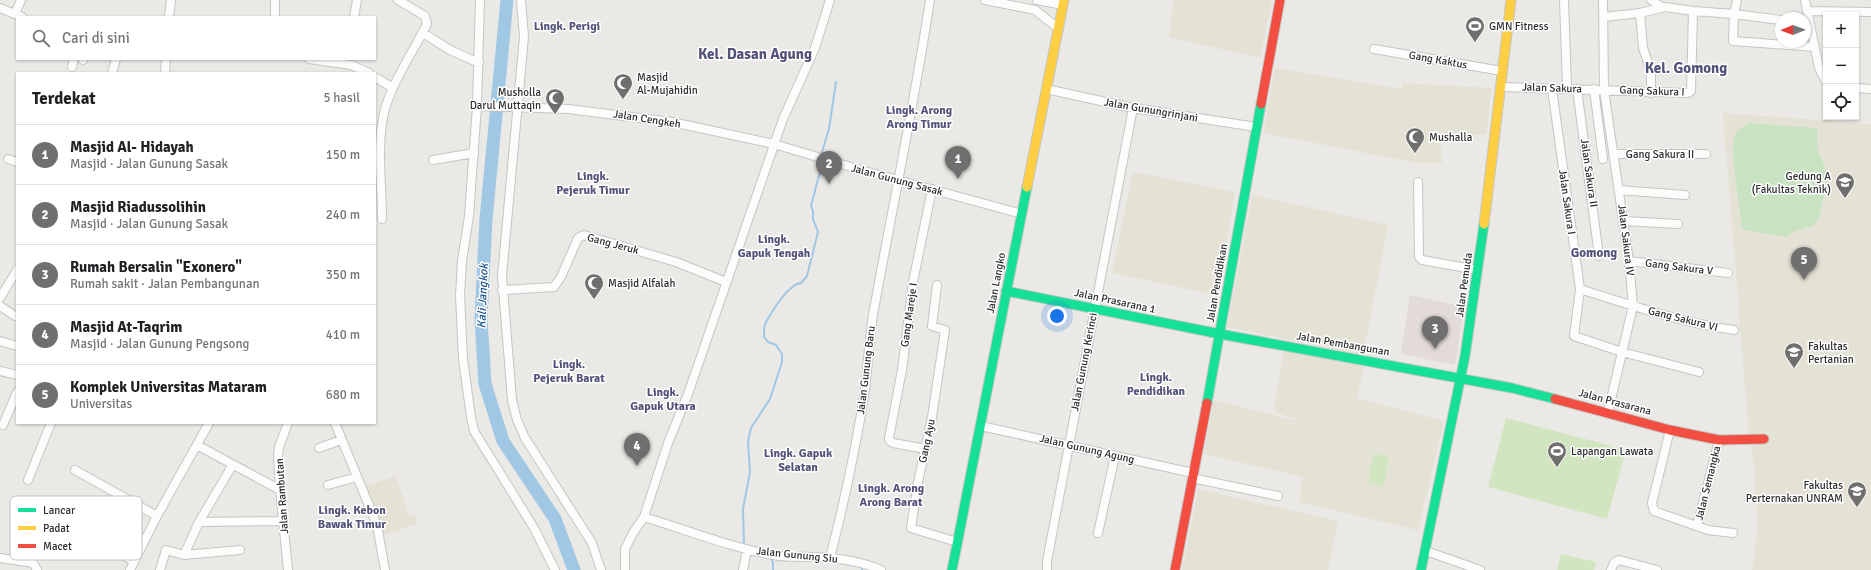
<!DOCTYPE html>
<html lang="id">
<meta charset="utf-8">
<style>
:root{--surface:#fff;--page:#f2f2f2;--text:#202124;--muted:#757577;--line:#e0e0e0;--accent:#706f6e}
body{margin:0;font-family:Signika,sans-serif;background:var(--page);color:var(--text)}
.controls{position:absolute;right:12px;top:12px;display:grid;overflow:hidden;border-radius:0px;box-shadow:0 1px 3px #0004}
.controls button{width:36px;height:36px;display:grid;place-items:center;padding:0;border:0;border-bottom:1px solid var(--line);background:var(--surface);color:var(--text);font:20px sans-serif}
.compass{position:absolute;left:1775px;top:12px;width:36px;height:36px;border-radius:50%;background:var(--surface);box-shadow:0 1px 3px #0004;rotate:269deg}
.you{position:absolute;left:1057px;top:316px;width:14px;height:14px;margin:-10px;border:3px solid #fff;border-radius:50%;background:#1a73e8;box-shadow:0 0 0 6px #1a73e833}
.badge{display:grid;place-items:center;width:26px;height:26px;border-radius:50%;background:var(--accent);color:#fff;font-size:13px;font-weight:700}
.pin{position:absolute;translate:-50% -33px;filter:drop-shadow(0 1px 2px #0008)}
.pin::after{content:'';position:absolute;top:21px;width:14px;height:12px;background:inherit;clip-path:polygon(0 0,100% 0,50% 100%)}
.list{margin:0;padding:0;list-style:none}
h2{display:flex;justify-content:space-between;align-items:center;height:52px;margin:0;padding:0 16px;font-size:17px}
h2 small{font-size:13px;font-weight:400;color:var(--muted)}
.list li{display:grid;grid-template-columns:26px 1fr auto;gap:12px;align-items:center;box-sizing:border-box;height:60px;padding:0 16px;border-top:1px solid var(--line)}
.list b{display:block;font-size:15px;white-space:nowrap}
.list p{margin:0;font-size:13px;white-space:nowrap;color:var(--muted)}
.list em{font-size:13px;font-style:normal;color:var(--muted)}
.icon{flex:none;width:22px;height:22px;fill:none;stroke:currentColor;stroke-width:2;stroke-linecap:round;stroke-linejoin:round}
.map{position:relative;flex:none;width:1871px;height:570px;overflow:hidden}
.search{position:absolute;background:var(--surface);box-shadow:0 1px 3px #0004;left:16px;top:16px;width:360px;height:44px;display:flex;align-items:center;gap:10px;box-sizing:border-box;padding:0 14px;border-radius:0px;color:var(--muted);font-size:15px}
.panel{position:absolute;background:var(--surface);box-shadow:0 1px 3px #0004;left:16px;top:72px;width:360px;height:352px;border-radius:0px}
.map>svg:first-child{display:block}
.education{fill:#e4e2d5}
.medical{fill:#e3dbd8}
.green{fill:#c9e3c2}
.pitch{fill:#d1e6c0}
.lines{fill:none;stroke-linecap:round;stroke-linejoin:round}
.stream{stroke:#a0c7e4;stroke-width:2}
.river{stroke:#a0c7e4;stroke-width:13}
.street-casing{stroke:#c5c5c4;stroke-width:10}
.fast-casing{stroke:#c5c5c4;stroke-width:11}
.slow-casing{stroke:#c5c5c4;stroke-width:11}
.jam-casing{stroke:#c5c5c4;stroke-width:11}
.street{stroke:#fcfcfb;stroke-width:8}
.fast{stroke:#16e098;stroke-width:9}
.slow{stroke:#ffcf43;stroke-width:9}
.jam{stroke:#f24e42;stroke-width:9}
.labels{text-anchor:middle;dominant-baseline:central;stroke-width:3;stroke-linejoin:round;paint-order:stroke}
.poi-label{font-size:11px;fill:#2e2e2e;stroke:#fff;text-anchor:start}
.street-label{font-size:11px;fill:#2e2e2e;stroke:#fff}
.neighbourhood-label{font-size:12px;font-weight:bold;fill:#52527a;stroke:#fff}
.water-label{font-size:12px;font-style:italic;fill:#1c5593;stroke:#fff}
.quarter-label{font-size:13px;font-weight:bold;fill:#52527a;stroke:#fff}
.district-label{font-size:15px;font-weight:bold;fill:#52527a;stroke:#fff}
.key{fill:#fff;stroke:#c0c0c0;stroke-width:1}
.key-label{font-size:11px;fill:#2e2e2e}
</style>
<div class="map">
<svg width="1871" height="570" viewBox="0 0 1871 570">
<rect width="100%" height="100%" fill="#eae9e5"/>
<!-- education -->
<path class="education" d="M1174,0H1272L1260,58L1169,37Z
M1275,68L1402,89V83L1491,88L1487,135H1441L1442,163H1417L1263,133Z
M1723,113L1871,124V570H1752L1758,528L1754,465L1749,435Z
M1133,172L1235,192L1217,295L1112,273Z
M1252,195L1388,225L1363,355L1227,327Z
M1284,349L1364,364L1357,398L1444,421L1418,530L1299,502L1303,477L1204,454L1214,400L1301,422L1274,411Z
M396,476L409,516L415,514L417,524L381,536L362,487Z
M1198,489L1338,521L1328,570H1182Z"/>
<!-- medical -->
<path class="medical" d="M1410,295L1464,307L1455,365L1401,354Z"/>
<!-- green -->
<path class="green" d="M1749,123L1817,128V147L1825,167L1828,179L1819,217L1813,226L1792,232L1787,237L1745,230L1742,226C1740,208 1729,150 1735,135C1737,130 1744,126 1749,123Z"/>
<!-- pitch -->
<path class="pitch" d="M1506,418L1626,450L1607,519L1488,487Z
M1373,454L1389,456L1384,486L1368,483Z
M1561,554L1596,562L1594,570H1557Z"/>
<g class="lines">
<!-- stream -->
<path class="stream" d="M821,155L829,129L836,82
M744,546L743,509L750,472L748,441L751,428L770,399L782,362V354L776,345L768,342L764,337C764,333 764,327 765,324C771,313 788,284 801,283L807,276L818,232L813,219V211L811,206L822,164L821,160
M771,557L773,563V570
M862,570L863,565"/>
<!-- river -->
<path class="river" d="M507,0L486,219L481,319L485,384L503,441L555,519L574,570"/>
<!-- street casing -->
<g class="street-casing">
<path id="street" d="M275,0V17
M480,0L477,106L469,216L462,261L460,295L463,359L471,417L474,431L534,528L555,570
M521,0L524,37L502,276L512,400L517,420L525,438L592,543L601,570
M985,0L1035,10L1058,28
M1037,0L1063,5
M1564,0L1567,88
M1603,0L1604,90L1629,261L1633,306L1608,412
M1651,0L1662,7
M1737,0L1734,14L1733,41L1814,47
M1805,0L1819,68L1826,82
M0,8L22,17
M1807,11L1871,12
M1640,13L1643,48L1651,71V93
M15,14L21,0
M169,17L171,0
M354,17L357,0
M1604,17L1640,13L1665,7L1693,11L1734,14L1781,20
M423,33L450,50L479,63
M1374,49L1502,71
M309,59L351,65L369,73
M83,60V59
M72,67L74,59
M112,73L116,59
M165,73L166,59
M375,77L393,88
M1501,87L1688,93L1691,91L1693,11
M1856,88L1871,89
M1046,89L1133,108L1256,127
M1552,89L1580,289L1574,336L1622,352L1699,372
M1577,89L1599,256
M1594,89L1603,159
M477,106L568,109L672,122L774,144L861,170L1022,214
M1614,154H1706
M8,159L17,162
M433,160L474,153
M1418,182L1419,257L1422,260L1478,270
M1619,190L1685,195
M382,219C382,184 376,143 385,109C394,79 413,52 427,24L425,16L398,0
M1624,221L1678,224
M1629,261L1728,273
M937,285L932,326L945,330L932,417L918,482L911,528L957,542
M1580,289C1630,305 1682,323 1734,330
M502,290L554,287L561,277L578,238L584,235L676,262L726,282
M0,298L17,270
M0,306L15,316
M0,341L17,346
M0,371L17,375
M288,423L279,447L278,457L280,490L288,570
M335,423L377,525L385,570
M3,425L17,392
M981,426L1193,473
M1670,430L1652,503L1654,511L1708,530L1733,533
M197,445L280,490
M319,448L341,440
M926,449L893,443L890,441L889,438L902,370L913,282L932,189
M75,470L157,516
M1192,478L1278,496
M28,480L51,423
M328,485L357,477
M644,517C687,530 729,547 773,555C787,558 802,556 816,557C837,558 861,561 881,570
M199,522L283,521
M1697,526L1719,440
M1098,533L1115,456
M90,540L134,561
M1426,551L1480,570
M184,555L240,550
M0,558L33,563L37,570
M830,558C844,503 856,447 865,390C868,365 869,340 873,315C892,210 914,105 930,0
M130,570L157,516L209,423
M160,570L166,550L184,555L199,522L232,466
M625,570V549L633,533L644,517L668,443L688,394L783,119L815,48L830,0
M743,570L747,550
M1047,570V561L1133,108
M1611,570L1614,563L1619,560L1657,570"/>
</g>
<!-- fast casing -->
<g class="fast-casing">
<path id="fast" d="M1006,291L1220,334L1512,388L1555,399
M1207,403L1261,104
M952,570L1027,187
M1421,570L1465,356L1484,224"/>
</g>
<!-- slow casing -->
<g class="slow-casing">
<path id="slow" d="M1027,187L1064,0
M1484,224L1511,0"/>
</g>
<!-- jam casing -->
<g class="jam-casing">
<path id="jam" d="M1261,104L1280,0
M1555,399L1670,430L1719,440L1764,439
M1175,570L1207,403"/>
</g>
<!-- street -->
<use href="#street" class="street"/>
<!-- fast -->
<use href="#fast" class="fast"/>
<!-- slow -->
<use href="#slow" class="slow"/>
<!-- jam -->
<use href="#jam" class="jam"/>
</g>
<!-- icons -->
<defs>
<g id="stadium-pin" transform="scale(1)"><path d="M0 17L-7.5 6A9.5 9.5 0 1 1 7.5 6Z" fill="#706f6e" stroke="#fff"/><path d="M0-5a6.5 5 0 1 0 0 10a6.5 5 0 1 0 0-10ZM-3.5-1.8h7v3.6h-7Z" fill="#fff"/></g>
<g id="mosque-pin" transform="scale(1)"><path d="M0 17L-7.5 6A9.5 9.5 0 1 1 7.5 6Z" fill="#706f6e" stroke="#fff"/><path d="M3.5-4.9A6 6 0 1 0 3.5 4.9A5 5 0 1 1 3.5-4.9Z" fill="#fff"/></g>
<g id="university-pin" transform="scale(1)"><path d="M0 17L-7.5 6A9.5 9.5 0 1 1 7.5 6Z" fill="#706f6e" stroke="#fff"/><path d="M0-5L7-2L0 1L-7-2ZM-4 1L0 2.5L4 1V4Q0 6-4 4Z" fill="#fff"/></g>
</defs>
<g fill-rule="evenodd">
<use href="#stadium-pin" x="1475" y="26"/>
<use href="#mosque-pin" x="623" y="83"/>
<use href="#mosque-pin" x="555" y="98"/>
<use href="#mosque-pin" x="1415" y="137"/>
<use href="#university-pin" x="1845" y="182"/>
<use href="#mosque-pin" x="594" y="283"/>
<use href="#university-pin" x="1794" y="352"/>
<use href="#stadium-pin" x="1557" y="451"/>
<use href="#university-pin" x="1857" y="491"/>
</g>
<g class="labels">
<!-- poi labels -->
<g class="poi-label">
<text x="1489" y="26">GMN Fitness</text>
<text x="637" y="77">Masjid<tspan x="637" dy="13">Al-Mujahidin</tspan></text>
<text x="541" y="92" text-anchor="end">Musholla<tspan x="541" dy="13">Darul Muttaqin</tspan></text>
<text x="1429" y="137">Mushalla</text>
<text x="1831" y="176" text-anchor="end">Gedung A<tspan x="1831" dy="13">(Fakultas Teknik)</tspan></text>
<text x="608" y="283">Masjid Alfalah</text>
<text x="1808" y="346">Fakultas<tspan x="1808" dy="13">Pertanian</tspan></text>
<text x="1571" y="451">Lapangan Lawata</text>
<text x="1843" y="485" text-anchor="end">Fakultas<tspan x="1843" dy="13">Perternakan UNRAM</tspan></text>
</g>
<!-- street labels -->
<g class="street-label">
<text transform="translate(1438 60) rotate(10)">Gang Kaktus</text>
<text transform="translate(1552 88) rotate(2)">Jalan Sakura</text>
<text transform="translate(1652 91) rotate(2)">Gang Sakura I</text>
<text transform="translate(1151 110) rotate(10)">Jalan Gunungrinjani</text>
<text transform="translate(647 119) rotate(9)">Jalan Cengkeh</text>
<text x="1660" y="154">Gang Sakura II</text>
<text transform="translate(1589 173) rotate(82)">Jalan Sakura II</text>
<text transform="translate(897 180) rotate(15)">Jalan Gunung Sasak</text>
<text transform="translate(1567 202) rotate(82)">Jalan Sakura I</text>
<text transform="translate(1626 240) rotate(83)">Jalan Sakura IV</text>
<text transform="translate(613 244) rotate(15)">Gang Jeruk</text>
<text transform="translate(1679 267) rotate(7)">Gang Sakura V</text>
<text transform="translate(996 283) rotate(-79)">Jalan Langko</text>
<text transform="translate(1217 283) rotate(-80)">Jalan Pendidikan</text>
<text transform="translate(1464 285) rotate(-82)">Jalan Pemuda</text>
<text transform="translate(1115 301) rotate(12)">Jalan Prasarana 1</text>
<text transform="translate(909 315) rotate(-82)">Gang Mareje I</text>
<text transform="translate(1683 319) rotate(14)">Gang Sakura VI</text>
<text transform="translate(1343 344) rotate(10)">Jalan Pembangunan</text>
<text transform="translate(1084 362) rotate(-79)">Jalan Gunung Kerinci</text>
<text transform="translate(866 370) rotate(-83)">Jalan Gunung Baru</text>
<text transform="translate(1615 402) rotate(15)">Jalan Prasarana</text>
<text transform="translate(927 441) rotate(-78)">Gang Ayu</text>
<text transform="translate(1087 449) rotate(13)">Jalan Gunung Agung</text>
<text transform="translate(1708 483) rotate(-76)">Jalan Semangka</text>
<text transform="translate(282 496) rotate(-94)">Jalan Rambutan</text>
<text transform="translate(797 555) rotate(6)">Jalan Gunung Siu</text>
</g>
<!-- neighbourhood labels -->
<g class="neighbourhood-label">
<text x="567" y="26">Lingk. Perigi</text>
<text x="919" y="110">Lingk. Arong<tspan x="919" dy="14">Arong Timur</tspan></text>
<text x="593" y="176">Lingk.<tspan x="593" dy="14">Pejeruk Timur</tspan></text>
<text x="774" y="239">Lingk.<tspan x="774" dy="14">Gapuk Tengah</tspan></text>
<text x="569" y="364">Lingk.<tspan x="569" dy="14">Pejeruk Barat</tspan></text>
<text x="1156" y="377">Lingk.<tspan x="1156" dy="14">Pendidikan</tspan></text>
<text x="663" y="392">Lingk.<tspan x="663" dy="14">Gapuk Utara</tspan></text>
<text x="798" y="453">Lingk. Gapuk<tspan x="798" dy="14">Selatan</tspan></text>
<text x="891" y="488">Lingk. Arong<tspan x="891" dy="14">Arong Barat</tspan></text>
<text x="352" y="510">Lingk. Kebon<tspan x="352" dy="14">Bawak Timur</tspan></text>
</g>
<!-- water labels -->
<g class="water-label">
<text transform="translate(483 296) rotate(-88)">Kali Jangkok</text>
</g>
<!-- quarter labels -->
<g class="quarter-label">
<text x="1594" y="253">Gomong</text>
</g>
<!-- district labels -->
<g class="district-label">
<text x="755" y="54">Kel. Dasan Agung</text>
<text x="1686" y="68">Kel. Gomong</text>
</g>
</g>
<!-- legend -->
<rect x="10" y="496" width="132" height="64" rx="6" class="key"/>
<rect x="18" y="508" width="18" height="4" fill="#16e098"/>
<rect x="18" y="526" width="18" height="4" fill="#ffcf43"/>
<rect x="18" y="544" width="18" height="4" fill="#f24e42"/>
<g class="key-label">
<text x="43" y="514">Lancar</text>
<text x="43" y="532">Padat</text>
<text x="43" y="550">Macet</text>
</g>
</svg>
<div class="controls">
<button>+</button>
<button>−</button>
<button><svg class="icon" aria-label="locate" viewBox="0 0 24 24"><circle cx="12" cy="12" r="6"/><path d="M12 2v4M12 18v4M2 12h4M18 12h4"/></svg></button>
</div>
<svg class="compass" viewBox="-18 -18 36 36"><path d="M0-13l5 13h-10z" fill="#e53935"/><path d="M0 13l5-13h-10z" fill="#757577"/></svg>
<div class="you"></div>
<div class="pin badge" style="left:958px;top:179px">1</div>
<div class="pin badge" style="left:829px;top:184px">2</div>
<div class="pin badge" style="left:1435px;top:349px">3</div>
<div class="pin badge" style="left:637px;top:466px">4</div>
<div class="pin badge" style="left:1804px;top:280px">5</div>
<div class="search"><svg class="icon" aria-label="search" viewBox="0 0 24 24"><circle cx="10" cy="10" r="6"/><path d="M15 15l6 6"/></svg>Cari di sini</div>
<section class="panel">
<h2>Terdekat<small>5 hasil</small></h2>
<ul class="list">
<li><span class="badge">1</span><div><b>Masjid Al- Hidayah</b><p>Masjid · Jalan Gunung Sasak</p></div><em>150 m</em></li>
<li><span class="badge">2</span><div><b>Masjid Riadussolihin</b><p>Masjid · Jalan Gunung Sasak</p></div><em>240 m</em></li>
<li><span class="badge">3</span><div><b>Rumah Bersalin &quot;Exonero&quot;</b><p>Rumah sakit · Jalan Pembangunan</p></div><em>350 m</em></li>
<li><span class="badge">4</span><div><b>Masjid At-Taqrim</b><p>Masjid · Jalan Gunung Pengsong</p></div><em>410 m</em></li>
<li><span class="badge">5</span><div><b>Komplek Universitas Mataram</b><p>Universitas</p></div><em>680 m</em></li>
</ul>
</section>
</div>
